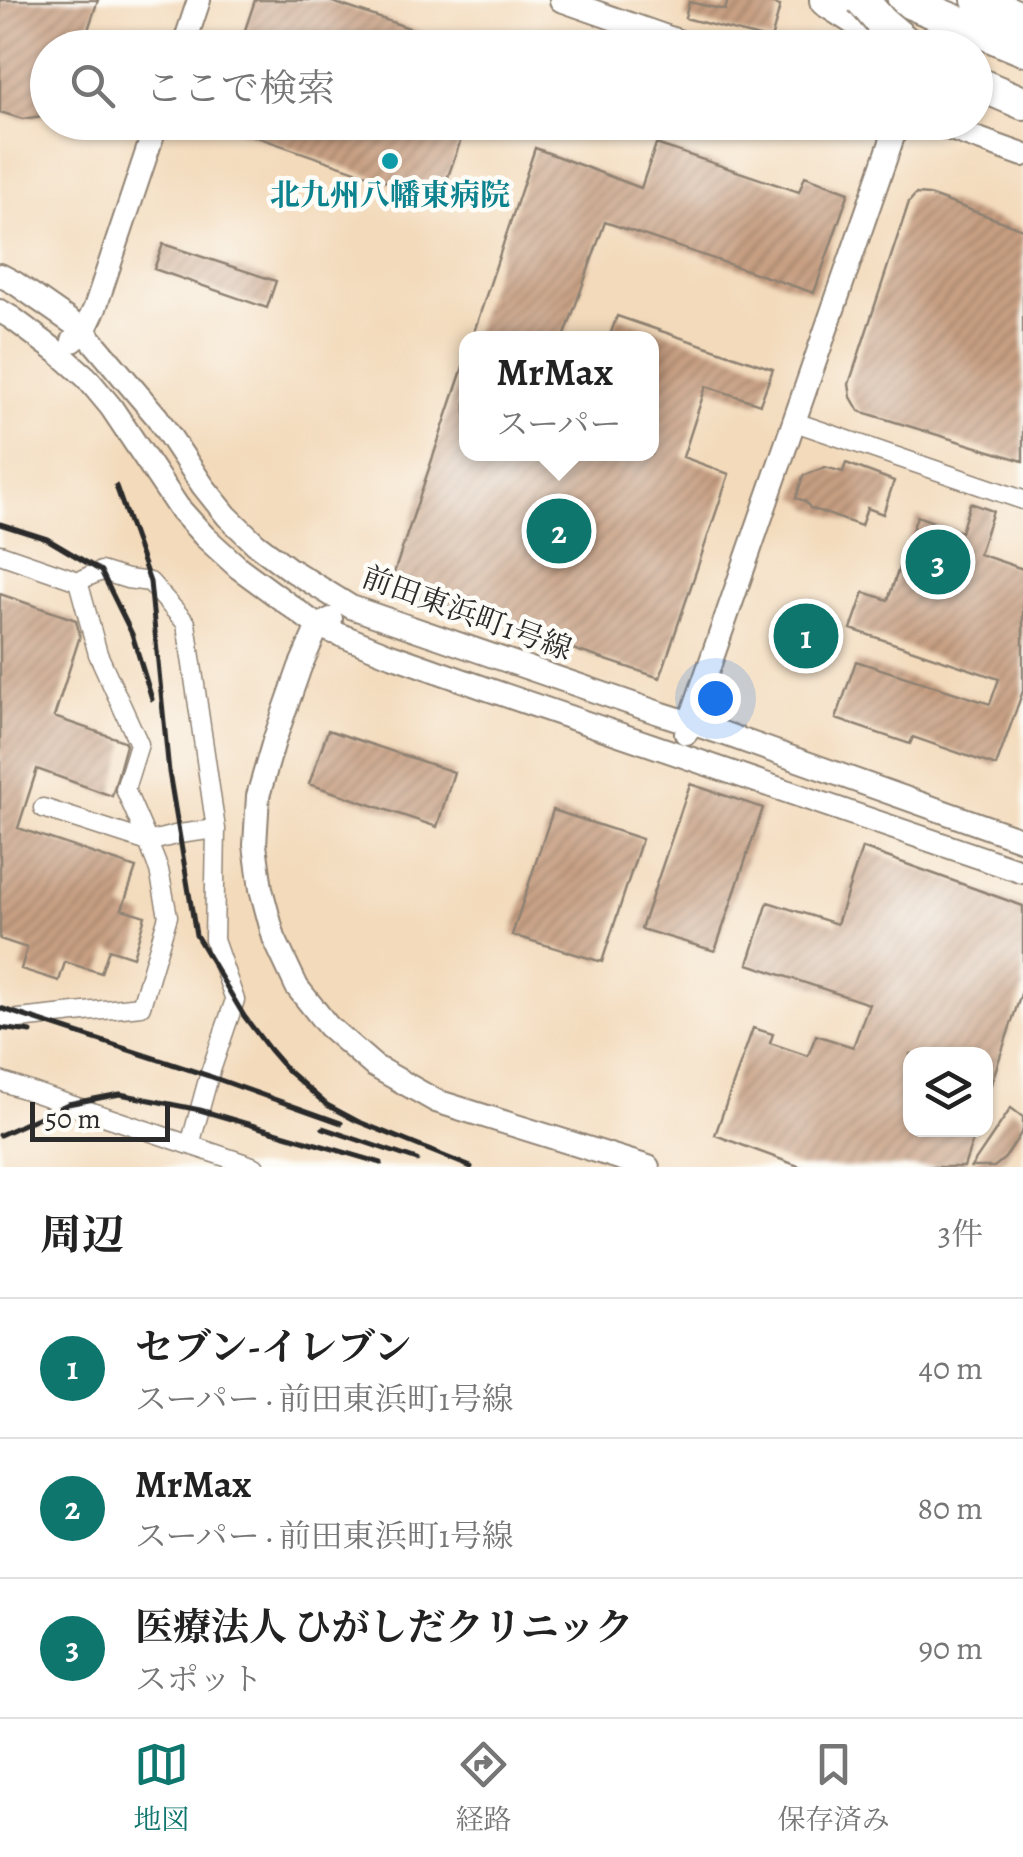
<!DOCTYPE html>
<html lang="ja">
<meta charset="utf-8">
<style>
:root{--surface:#fff;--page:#f6f6f6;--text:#222;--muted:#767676;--line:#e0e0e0;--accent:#0f766e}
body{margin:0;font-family:Alegreya,"Noto Serif JP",serif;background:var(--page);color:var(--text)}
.controls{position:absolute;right:30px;bottom:30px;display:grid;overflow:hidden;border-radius:20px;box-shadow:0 2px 8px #0004}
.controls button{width:90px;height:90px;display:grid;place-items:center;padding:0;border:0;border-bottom:2px solid var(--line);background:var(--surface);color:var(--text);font:50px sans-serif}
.scale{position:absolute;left:30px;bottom:25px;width:140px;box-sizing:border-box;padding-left:10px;border:5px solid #2b2b2b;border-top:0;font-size:28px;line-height:35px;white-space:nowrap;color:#2b2b2b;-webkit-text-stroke:8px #fdfcf7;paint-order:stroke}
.you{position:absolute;left:715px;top:698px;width:35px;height:35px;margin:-25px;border:8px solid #fff;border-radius:50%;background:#1a73e8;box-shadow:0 0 0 15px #1a73e833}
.badge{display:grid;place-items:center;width:65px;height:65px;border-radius:50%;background:var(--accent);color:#fff;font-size:32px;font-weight:700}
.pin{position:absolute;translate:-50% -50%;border:5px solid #fff;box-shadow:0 2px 10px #0006}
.popup{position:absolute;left:459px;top:331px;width:200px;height:130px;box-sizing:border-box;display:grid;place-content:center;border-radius:20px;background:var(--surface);filter:drop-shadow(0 2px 8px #0005);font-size:32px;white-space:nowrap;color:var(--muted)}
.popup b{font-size:38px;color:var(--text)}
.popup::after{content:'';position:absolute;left:50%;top:100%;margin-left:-20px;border:20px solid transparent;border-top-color:var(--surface)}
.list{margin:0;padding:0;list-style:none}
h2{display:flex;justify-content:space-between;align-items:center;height:130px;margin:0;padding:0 40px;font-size:42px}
h2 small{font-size:32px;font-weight:400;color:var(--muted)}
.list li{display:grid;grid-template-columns:65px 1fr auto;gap:30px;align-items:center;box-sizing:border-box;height:140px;padding:0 40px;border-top:2px solid var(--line)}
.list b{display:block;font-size:38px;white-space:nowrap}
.list p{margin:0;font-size:32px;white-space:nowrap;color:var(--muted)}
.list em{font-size:32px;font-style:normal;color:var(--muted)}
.icon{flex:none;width:55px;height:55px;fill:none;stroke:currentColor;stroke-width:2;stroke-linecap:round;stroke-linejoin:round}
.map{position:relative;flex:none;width:1023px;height:1167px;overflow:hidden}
.search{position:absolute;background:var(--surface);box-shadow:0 2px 8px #0004;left:30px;right:30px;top:30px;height:110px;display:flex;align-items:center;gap:25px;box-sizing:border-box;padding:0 35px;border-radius:55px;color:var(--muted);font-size:38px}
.sheet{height:550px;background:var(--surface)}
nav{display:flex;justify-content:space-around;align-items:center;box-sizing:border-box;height:140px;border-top:2px solid var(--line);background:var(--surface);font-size:28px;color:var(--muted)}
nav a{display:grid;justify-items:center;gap:5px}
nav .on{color:var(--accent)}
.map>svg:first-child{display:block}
.building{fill:url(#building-hatch)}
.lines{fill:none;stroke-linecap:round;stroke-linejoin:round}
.minor-casing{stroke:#8f8273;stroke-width:21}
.tertiary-casing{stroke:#8f8273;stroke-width:26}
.motorway-casing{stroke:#8f8273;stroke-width:36}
.minor{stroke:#fff;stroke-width:18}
.tertiary{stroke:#fff;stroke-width:22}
.motorway{stroke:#fff;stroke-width:32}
.rail{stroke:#2b2b2b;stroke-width:5}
.motorway-bridge-casing{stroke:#8f8273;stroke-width:36;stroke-linecap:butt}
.motorway-bridge{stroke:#fff;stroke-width:32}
.culture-dot{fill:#0f9aa8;stroke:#fdfcf7;stroke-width:4}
.labels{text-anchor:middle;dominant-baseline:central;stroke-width:9;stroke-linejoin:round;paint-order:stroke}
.culture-label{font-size:30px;font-weight:bold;fill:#0d838f;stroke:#fdfcf7}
.street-label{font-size:30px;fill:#2b2b2b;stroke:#fdfcf7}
</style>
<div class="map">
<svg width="1023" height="1167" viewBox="0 0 1023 1167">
<defs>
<pattern id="building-hatch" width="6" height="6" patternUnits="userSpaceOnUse" patternTransform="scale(2.5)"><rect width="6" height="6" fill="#c79f82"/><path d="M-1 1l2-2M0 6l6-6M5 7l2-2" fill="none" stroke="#a2826b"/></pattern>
</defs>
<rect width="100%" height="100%" fill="#fdfcf7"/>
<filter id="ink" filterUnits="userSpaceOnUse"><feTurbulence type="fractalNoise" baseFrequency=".01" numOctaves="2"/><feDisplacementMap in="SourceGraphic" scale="20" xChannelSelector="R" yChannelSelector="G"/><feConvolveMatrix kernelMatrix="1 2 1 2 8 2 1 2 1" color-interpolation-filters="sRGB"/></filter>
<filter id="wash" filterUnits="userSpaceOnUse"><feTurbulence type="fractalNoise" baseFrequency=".0048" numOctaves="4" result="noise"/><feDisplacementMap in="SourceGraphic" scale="40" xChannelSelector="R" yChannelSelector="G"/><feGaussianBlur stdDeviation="2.25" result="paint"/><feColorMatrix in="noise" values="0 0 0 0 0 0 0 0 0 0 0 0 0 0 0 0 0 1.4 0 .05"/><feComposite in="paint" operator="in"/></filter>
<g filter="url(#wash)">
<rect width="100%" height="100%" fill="#f3dabb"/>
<g id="blocks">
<!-- building -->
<path class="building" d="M0,0H98L82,48H48V115L23,119L0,112Z
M255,0H327L459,45L458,48H239Z
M728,0H760L780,6L771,40L685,18L689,2L725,10Z
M222,122H467L440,200L222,125Z
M656,144L799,192L805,176L849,192L814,293L605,222L564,338H472L535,148L641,188Z
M916,194L929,195L1023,229V461L859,411L851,397L849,384L909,202Z
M163,244L276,281L267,308L154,269Z
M617,316L773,369L760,404L706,386L683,457L729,474L660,678L389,588L464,364H466V454H652V338H609Z
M846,463L894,481L883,514L867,508L861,526L810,508L805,501L796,498L803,476L825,467L843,472Z
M970,503L993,511L979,554L1023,569V691L996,766L913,737L910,744L836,719L856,661L990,704L999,679L851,629L864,592L888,600L917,516L961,532Z
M0,594L76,620L80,636L54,717L124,741L126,745L112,796L37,769L18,828L136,868L122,909L145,916L133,957L109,949L101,973L65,962L59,981L21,969L27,948L0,939Z
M788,614L839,632L829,662L778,643Z
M328,730L454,772L437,827L309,784Z
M690,784L763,808L715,951L641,929Z
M553,810L642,839L602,962L512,935Z
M862,848L1023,906V988L988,1093L986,1092V1054H910V1130H976L964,1167H801L715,1135L753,1028L773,1034L770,1043L808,1056L816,1035L853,1047L869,1004L748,964L768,902L837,924Z
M1011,1108L1023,1117V1130L1005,1158L994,1167H971Z"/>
</g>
</g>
<g filter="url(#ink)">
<use href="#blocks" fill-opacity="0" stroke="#8f8273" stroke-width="2.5"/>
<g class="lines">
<!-- minor casing -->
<g class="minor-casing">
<path id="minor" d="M795,422L1023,500
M0,554L78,581L101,571L127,579L150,582L186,623L216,829L214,940L235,1000L209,1076L190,1145
M78,581L98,654L139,744L125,789L148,842L179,834L216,829
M0,1021L141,1006L168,916L159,870L148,842L43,808
M0,1081L255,1167"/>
</g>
<!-- tertiary casing -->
<g class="tertiary-casing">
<path id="tertiary" d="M561,0L698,48
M183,48L199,0
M931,122L1023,155
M0,275L15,283L84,331L157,417L203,486L227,516L256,544L288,568L351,607L656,712L725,734L1023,840
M0,311L12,318L60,354L86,377L111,407L178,507L205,537L239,568L318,626L388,654L490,690L1023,872
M73,341L84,331L95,308L157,122
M331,619L318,626L300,667L274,741L258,796L255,845L261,889L274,938L297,987L328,1026L374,1066L436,1101L648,1167
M686,733L898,122"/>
</g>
<!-- motorway casing -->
<g class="motorway-casing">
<path id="motorway" d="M826,0L862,23L881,48
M904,0L1023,49
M978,0L1023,19
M976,83L1023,103"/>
</g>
<!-- minor -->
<use href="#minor" class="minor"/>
<!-- tertiary -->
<use href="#tertiary" class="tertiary"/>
<!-- motorway -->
<use href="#motorway" class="motorway"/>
<!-- rail -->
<path class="rail" d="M116,486L150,582L169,772L196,935L244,1016L269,1049L288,1071L327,1105L357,1121L471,1167
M0,524L47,539L101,571L132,634L152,699
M0,1008L209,1076L341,1123
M0,1028L31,1032
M323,1128L417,1160
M0,1135L68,1104L120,1094L200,1110L381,1163"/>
<!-- motorway-bridge casing -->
<g class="motorway-bridge-casing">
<path id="motorway-bridge" d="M862,0L881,22L912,48"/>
</g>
<!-- motorway-bridge -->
<use href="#motorway-bridge" class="motorway-bridge"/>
</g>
</g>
<!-- markers -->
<circle class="culture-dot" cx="390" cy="161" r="10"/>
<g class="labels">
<!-- culture labels -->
<g class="culture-label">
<text x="390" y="195">北九州八幡東病院</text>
</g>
<!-- street labels -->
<g class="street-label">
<text transform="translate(467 613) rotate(20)">前田東浜町1号線</text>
</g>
</g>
</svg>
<div class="controls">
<button><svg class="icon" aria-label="layers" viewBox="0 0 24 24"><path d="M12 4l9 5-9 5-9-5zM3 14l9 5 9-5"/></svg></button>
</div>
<div class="scale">50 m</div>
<div class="you"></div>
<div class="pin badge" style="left:806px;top:636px">1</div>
<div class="pin badge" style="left:559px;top:531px">2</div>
<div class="popup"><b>MrMax</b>スーパー</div>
<div class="pin badge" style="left:938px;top:562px">3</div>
<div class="search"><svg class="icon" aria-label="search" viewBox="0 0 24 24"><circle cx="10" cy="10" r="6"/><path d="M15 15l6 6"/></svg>ここで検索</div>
</div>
<section class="sheet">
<h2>周辺<small>3件</small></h2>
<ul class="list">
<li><span class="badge">1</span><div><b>セブン-イレブン</b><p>スーパー · 前田東浜町1号線</p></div><em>40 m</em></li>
<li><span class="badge">2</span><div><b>MrMax</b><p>スーパー · 前田東浜町1号線</p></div><em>80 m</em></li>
<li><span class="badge">3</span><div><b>医療法人 ひがしだクリニック</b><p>スポット</p></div><em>90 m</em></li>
</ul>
</section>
<nav>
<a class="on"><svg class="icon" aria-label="map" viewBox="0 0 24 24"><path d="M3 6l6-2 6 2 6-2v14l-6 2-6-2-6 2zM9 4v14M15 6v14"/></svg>地図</a>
<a><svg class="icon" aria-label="directions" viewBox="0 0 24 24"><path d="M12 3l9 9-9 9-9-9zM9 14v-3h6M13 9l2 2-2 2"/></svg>経路</a>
<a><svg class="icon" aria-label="saved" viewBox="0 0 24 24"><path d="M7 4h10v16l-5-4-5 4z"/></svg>保存済み</a>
</nav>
